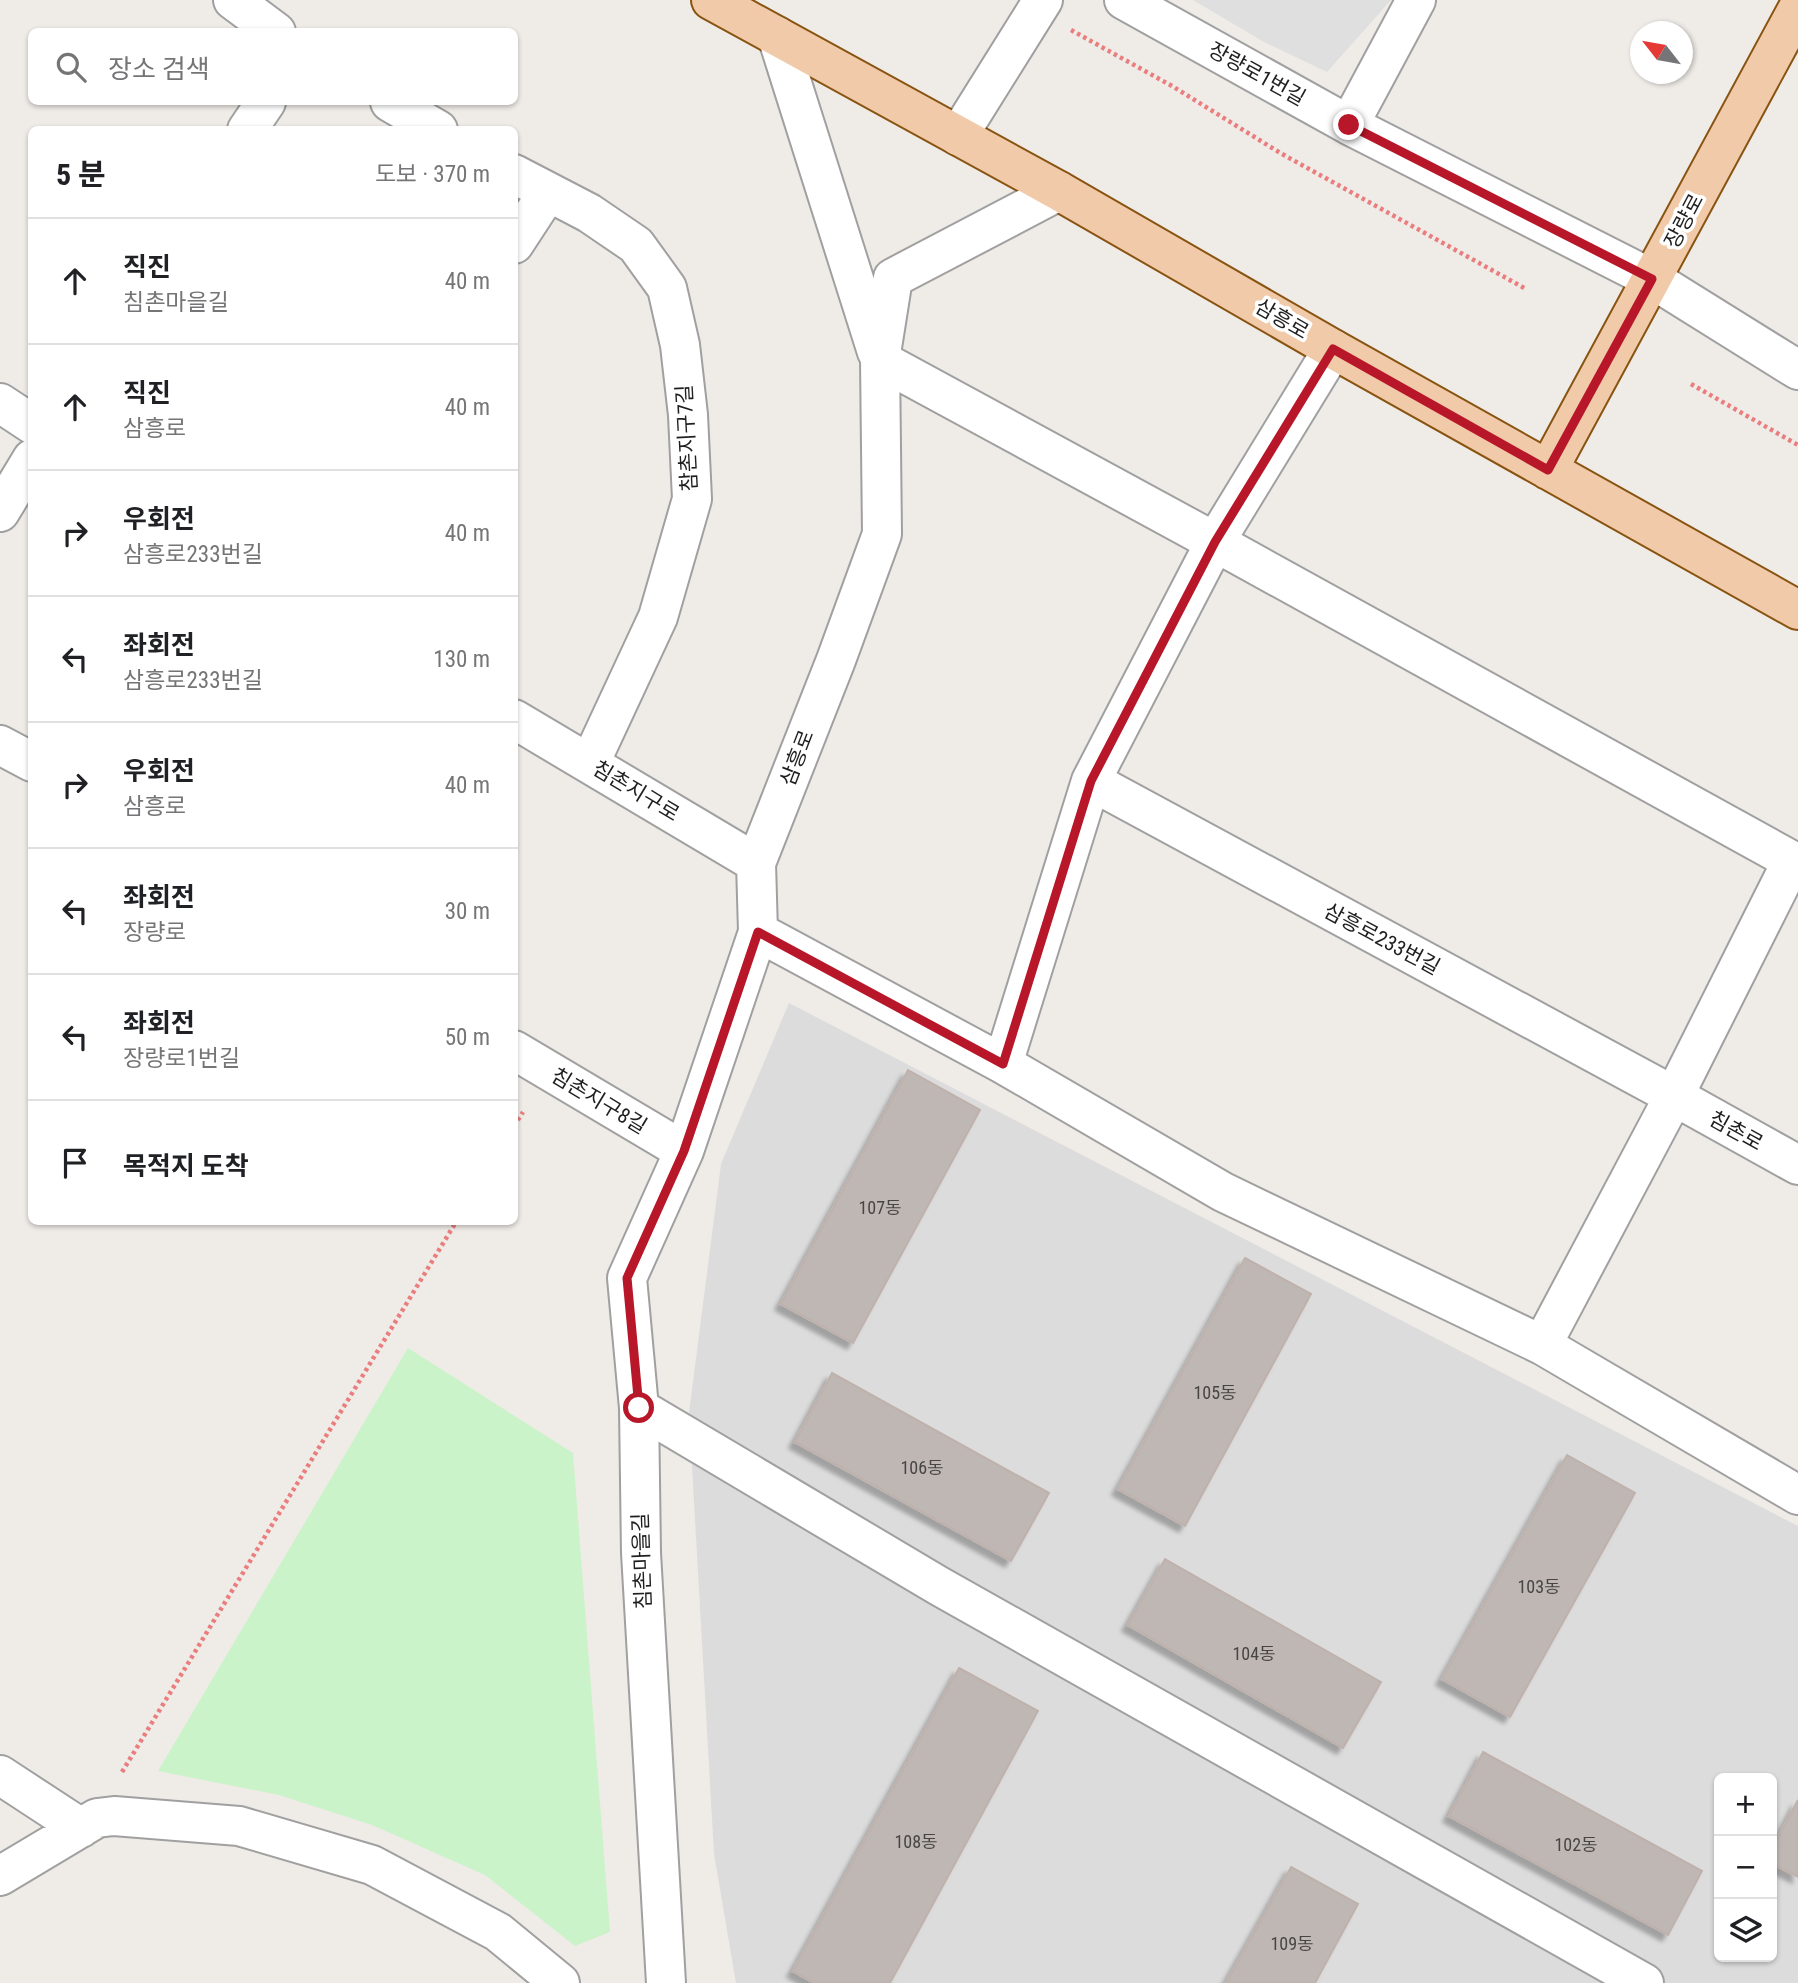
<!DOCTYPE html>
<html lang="ko">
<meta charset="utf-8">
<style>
:root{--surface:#fff;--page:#f2f2f2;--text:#202124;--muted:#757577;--line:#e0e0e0}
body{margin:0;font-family:"Roboto Condensed","Noto Sans KR",sans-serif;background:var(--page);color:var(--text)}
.controls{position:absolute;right:21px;bottom:21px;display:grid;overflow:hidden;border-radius:10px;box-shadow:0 2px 5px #0004}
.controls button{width:63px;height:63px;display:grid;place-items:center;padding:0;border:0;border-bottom:2px solid var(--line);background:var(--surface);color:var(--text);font:35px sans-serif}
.compass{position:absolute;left:1630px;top:21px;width:63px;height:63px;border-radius:50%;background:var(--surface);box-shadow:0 2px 5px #0004;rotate:301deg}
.stop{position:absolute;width:21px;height:21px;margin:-16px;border:5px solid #b71729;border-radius:50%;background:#fff}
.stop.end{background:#b71729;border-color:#fff;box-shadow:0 2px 7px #0008}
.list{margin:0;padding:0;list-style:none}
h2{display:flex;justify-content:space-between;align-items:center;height:91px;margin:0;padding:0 28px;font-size:30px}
h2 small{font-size:23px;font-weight:400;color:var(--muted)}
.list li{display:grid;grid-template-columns:46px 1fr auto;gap:21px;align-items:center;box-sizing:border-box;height:126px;padding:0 28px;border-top:2px solid var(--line)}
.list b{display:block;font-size:26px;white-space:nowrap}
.list p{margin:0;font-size:23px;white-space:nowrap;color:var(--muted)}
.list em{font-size:23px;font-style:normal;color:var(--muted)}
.icon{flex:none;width:38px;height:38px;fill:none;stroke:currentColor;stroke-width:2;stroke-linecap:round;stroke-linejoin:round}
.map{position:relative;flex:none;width:1798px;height:1983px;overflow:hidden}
.search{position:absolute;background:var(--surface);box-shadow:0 2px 5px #0004;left:28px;top:28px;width:490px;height:77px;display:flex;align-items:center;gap:18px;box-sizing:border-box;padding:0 24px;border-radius:10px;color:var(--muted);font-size:26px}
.panel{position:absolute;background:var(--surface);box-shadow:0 2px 5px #0004;left:28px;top:126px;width:490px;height:1099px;border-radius:10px}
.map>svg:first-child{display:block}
.residential{fill:#dddcdc;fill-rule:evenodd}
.park{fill:#cbf3c9}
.parking{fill:#dfdfdf}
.building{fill:#bfb7b4;stroke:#bfb1ab;stroke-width:2;filter:url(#shadow)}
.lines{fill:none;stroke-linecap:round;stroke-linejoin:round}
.minor-casing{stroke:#a0a0a0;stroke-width:42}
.major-casing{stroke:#895411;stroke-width:42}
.path{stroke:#ea7d7e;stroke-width:4.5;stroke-dasharray:3.5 3.5;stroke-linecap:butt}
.minor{stroke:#fff;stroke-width:38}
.major{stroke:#f1caa9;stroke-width:38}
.route{stroke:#b71729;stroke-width:9}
.labels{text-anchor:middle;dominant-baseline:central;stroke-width:7;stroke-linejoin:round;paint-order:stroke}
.number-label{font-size:18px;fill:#474544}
.street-label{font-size:21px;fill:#1f1f1f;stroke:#fff}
</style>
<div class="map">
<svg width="1798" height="1983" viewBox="0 0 1798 1983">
<defs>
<filter id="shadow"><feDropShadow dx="-6" dy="6" stdDeviation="2" flood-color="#0004"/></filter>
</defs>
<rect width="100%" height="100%" fill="#efebe7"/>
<!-- residential -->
<path class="residential" d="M789,1003L1798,1526V1983H736L714,1854L689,1413L721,1164ZM1719,1778H1772V1957H1719Z"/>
<!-- park -->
<path class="park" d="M408,1348L573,1453L610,1932L575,1946L485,1875L372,1825L279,1795L158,1771Z"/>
<!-- parking -->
<path class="parking" d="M1193,0H1391L1327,72L1264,42Z"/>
<!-- building -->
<path class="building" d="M908,1070L980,1110L853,1343L781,1304Z
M1245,1258L1311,1294L1185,1526L1118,1489Z
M832,1373L1049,1493L1011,1561L795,1442Z
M1567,1455L1635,1493L1510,1717L1442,1679Z
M1165,1559L1381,1682L1343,1748L1128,1625Z
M959,1668L1038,1711L890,1983H814L793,1971Z
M1483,1752L1702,1871L1668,1935L1449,1816Z
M1798,1800V1877L1772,1864V1849Z
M1291,1867L1358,1904L1315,1983H1226Z"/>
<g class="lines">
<!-- minor casing -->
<g class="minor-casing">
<path id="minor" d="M233,0L276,32
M1124,0L1349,125L1652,279L1798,370
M777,36L877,352
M390,102L438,130
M1349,125L1416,0
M247,130L266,102
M958,136L1043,0
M514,174L589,213L636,245L667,288L680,345L688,415L692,499L658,617L590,763
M514,244L548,192
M880,360L1215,542L1798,864
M0,403L32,424
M0,512L32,459
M514,719L756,863
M0,745L32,762
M1091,781L1674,1096L1798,1165
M758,932L1003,1064L1223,1192L1542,1345L1798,1495
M514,1050L684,1151
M1003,1064L1091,781L1215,542L1333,349
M1542,1345L1674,1096L1792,861
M639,1408L939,1586L1644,1983
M0,1775L81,1828
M0,1876L97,1818L114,1816L239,1826L372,1865L498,1932L560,1983
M666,1983L641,1553L639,1408L627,1278L684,1151L758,932L756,863L836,660L882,534L880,360L893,278L1059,191"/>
</g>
<!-- major casing -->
<g class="major-casing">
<path id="major" d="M711,0L1059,191L1333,349L1798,610
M1548,470L1798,8"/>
</g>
<!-- path -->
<path class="path" d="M1071,30L1172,86L1282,154L1526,289
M1691,384L1798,445
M514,1126L523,1112
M122,1772L456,1222"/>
<!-- minor -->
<use href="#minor" class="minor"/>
<!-- major -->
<use href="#major" class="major"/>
</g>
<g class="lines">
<!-- route -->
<path class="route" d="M639,1408L627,1278L684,1151L758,932L1003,1064L1091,781L1215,542L1333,349L1548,470L1652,279L1349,125"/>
</g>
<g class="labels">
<!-- number labels -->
<g class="number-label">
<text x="880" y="1207">107동</text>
<text x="1215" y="1392">105동</text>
<text x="922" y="1467">106동</text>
<text x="1539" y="1586">103동</text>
<text x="1254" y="1653">104동</text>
<text x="916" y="1841">108동</text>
<text x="1576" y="1844">102동</text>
<text x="1292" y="1943">109동</text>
</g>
<!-- street labels -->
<g class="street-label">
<text transform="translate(1257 74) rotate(29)">장량로1번길</text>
<text transform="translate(1684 221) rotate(-62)">장량로</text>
<text transform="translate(1282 319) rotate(30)">삼흥로</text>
<text transform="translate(687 438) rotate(-93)">참촌지구7길</text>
<text transform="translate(797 758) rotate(-69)">삼흥로</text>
<text transform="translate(636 791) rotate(31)">침촌지구로</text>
<text transform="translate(1382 939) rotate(28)">삼흥로233번길</text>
<text transform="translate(599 1101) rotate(31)">침촌지구8길</text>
<text transform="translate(1736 1131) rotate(29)">침촌로</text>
<text transform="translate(642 1561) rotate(-92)">침촌마을길</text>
</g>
</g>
</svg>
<div class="controls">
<button>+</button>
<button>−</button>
<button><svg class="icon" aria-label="layers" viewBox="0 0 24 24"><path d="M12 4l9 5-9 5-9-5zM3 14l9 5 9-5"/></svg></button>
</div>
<svg class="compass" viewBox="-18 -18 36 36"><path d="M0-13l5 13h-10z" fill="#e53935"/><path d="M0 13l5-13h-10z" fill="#757577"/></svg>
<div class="stop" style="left:639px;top:1408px"></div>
<div class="stop end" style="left:1349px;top:125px"></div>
<div class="search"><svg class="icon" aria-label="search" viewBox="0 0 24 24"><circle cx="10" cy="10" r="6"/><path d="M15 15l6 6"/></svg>장소 검색</div>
<section class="panel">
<h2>5 분<small>도보 · 370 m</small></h2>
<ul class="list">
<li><svg class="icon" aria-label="ahead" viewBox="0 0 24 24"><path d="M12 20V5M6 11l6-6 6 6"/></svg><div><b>직진</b><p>침촌마을길</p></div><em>40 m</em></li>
<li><svg class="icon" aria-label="ahead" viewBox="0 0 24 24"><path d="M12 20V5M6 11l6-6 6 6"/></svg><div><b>직진</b><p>삼흥로</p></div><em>40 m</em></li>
<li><svg class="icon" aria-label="right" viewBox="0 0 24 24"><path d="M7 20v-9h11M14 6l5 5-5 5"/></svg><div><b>우회전</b><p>삼흥로233번길</p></div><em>40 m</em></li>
<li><svg class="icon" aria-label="left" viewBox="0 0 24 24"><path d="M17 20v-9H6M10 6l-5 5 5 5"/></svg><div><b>좌회전</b><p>삼흥로233번길</p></div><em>130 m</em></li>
<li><svg class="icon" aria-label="right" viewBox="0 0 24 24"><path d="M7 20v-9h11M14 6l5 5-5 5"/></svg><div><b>우회전</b><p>삼흥로</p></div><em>40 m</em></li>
<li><svg class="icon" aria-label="left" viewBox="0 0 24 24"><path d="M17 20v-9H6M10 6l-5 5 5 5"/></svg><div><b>좌회전</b><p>장량로</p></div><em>30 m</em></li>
<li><svg class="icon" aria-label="left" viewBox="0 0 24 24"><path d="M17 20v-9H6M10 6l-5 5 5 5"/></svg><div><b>좌회전</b><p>장량로1번길</p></div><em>50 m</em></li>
<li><svg class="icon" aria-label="arrive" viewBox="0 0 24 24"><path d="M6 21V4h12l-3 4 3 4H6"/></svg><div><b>목적지 도착</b></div></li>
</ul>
</section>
</div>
